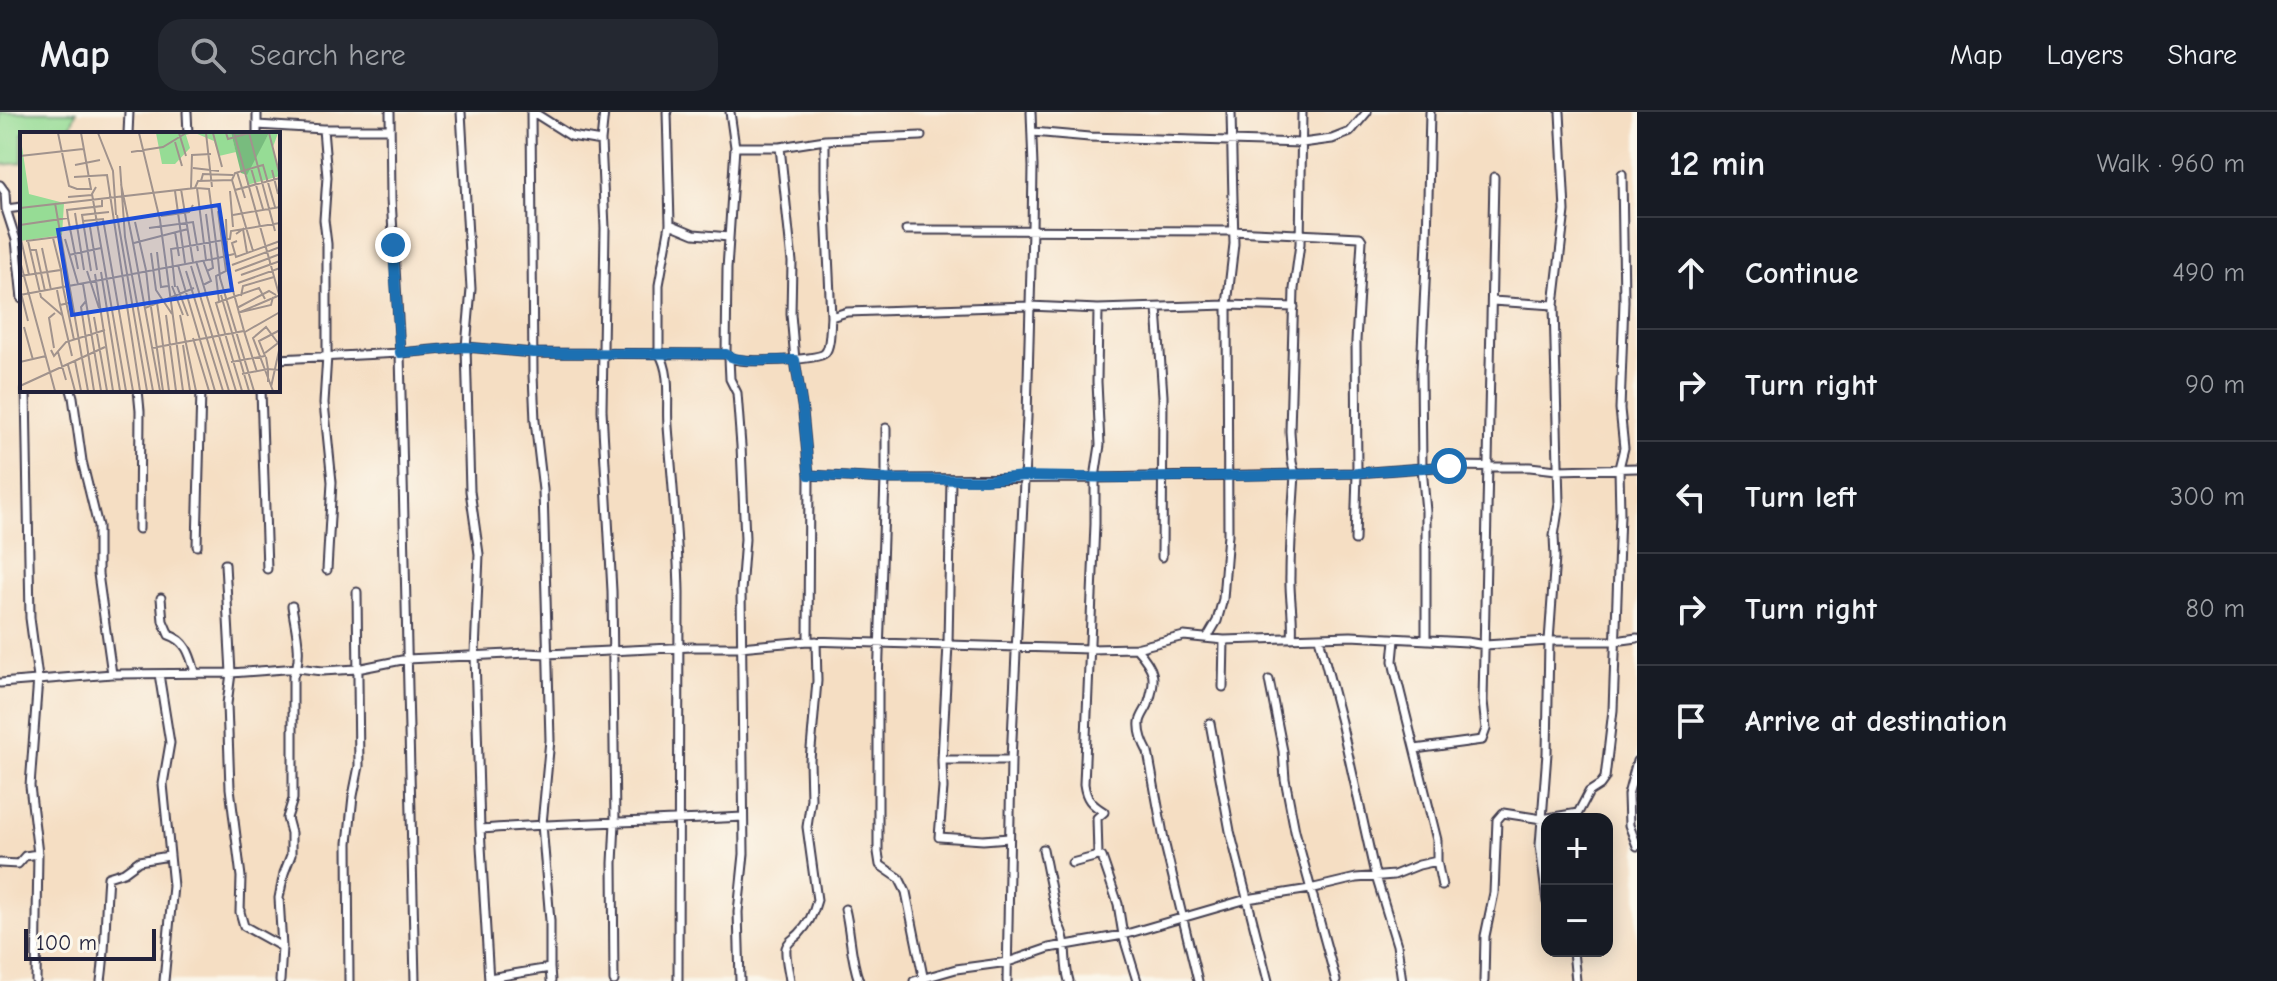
<!DOCTYPE html>
<meta charset="utf-8">
<style>
:root{--surface:#171b24;--page:#242831;--text:#f1f3f6;--muted:#9ea1a6;--line:#363941}
body{margin:0;font-family:"Comic Neue",sans-serif;background:var(--page);color:var(--text)}
.controls{position:absolute;right:24px;bottom:24px;display:grid;overflow:hidden;border-radius:16px;box-shadow:0 4px 20px #0003}
.controls button{width:72px;height:72px;display:grid;place-items:center;padding:0;border:0;border-bottom:2px solid var(--line);background:var(--surface);color:var(--text);font:40px sans-serif}
.scale{position:absolute;left:24px;bottom:20px;width:132px;box-sizing:border-box;padding-left:8px;border:4px solid #22223b;border-top:0;font-size:22px;line-height:28px;white-space:nowrap;color:#22223b;-webkit-text-stroke:6px #fbf7ec;paint-order:stroke}
.stop{position:absolute;width:24px;height:24px;margin:-18px;border:6px solid #1f6fb2;border-radius:50%;background:#fff}
.stop.end{background:#1f6fb2;border-color:#fff;box-shadow:0 2px 8px #0008}
.list{margin:0;padding:0;list-style:none}
h2{display:flex;justify-content:space-between;align-items:center;height:104px;margin:0;padding:0 32px;font-size:34px}
h2 small{font-size:26px;font-weight:400;color:var(--muted)}
.list li{display:grid;grid-template-columns:52px 1fr auto;gap:24px;align-items:center;box-sizing:border-box;height:112px;padding:0 32px;border-top:2px solid var(--line)}
.list b{display:block;font-size:30px;white-space:nowrap}
.list em{font-size:26px;font-style:normal;color:var(--muted)}
.icon{flex:none;width:44px;height:44px;fill:none;stroke:currentColor;stroke-width:2;stroke-linecap:round;stroke-linejoin:round}
.map{position:relative;flex:none;width:1637px;height:869px;overflow:hidden}
header{display:flex;align-items:center;gap:48px;box-sizing:border-box;height:112px;padding:0 40px;background:var(--surface);border-bottom:2px solid var(--line)}
header strong{font-size:38px}
nav{display:flex;gap:44px;margin-inline-start:auto;font-size:28px}
.search{width:560px;height:72px;background:var(--page);display:flex;align-items:center;gap:20px;box-sizing:border-box;padding:0 28px;border-radius:24px;color:var(--muted);font-size:30px}
main{display:flex}
aside{flex:1;background:var(--surface)}
.map>svg:first-child{display:block}
.green{fill:#96dc95;stroke:#5c7f68;stroke-width:2}
.lines{fill:none;stroke-linecap:round;stroke-linejoin:round}
.street-casing{stroke:#423e4f;stroke-width:11}
.street{stroke:#fff;stroke-width:7}
.route{stroke:#1f6fb2;stroke-width:10}
.inset-road{fill:none;stroke:#a1938d;stroke-width:2}
.view{fill:#1d4ed8;fill-opacity:0.15;stroke:#1d4ed8;stroke-width:4}
.inset-edge{fill:none;stroke:#22223b;stroke-width:4}
</style>
<header>
<strong>Map</strong>
<div class="search"><svg class="icon" aria-label="search" viewBox="0 0 24 24"><circle cx="10" cy="10" r="6"/><path d="M15 15l6 6"/></svg>Search here</div>
<nav><a>Map</a><a>Layers</a><a>Share</a></nav>
</header>
<main>
<div class="map">
<svg width="1637" height="869" viewBox="0 0 1637 869">
<rect width="100%" height="100%" fill="#fbf7ec"/>
<filter id="ink" filterUnits="userSpaceOnUse"><feTurbulence type="fractalNoise" baseFrequency=".0125" numOctaves="2"/><feDisplacementMap in="SourceGraphic" scale="16" xChannelSelector="R" yChannelSelector="G"/><feConvolveMatrix kernelMatrix="1 2 1 2 8 2 1 2 1" color-interpolation-filters="sRGB"/></filter>
<filter id="wash" filterUnits="userSpaceOnUse"><feTurbulence type="fractalNoise" baseFrequency=".006" numOctaves="4" result="noise"/><feDisplacementMap in="SourceGraphic" scale="32" xChannelSelector="R" yChannelSelector="G"/><feGaussianBlur stdDeviation="1.8" result="paint"/><feColorMatrix in="noise" values="0 0 0 0 0 0 0 0 0 0 0 0 0 0 0 0 0 1.4 0 .05"/><feComposite in="paint" operator="in"/></filter>
<g filter="url(#wash)">
<rect width="100%" height="100%" fill="#f5dec3"/>
<!-- green -->
<path class="green" d="M0,0H76L68,22H22V51L0,53Z"/>
</g>
<g filter="url(#ink)">
<g class="lines">
<!-- street casing -->
<g class="street-casing">
<path id="street" d="M187,0L188,22
M257,0V22
M390,0L391,87L400,241L415,869
M461,0L471,177L466,235L470,379L479,442L475,542L480,717L489,869
M531,0L533,263L535,309L543,378L550,628L542,712L550,809V856L551,869
M533,0L571,24L601,29
M604,0L601,29L605,116L602,298L612,479L615,710L613,751L614,869
M667,0L670,112L659,173V241C672,262 666,290 668,314C672,369 678,424 679,480L678,869
M257,13L323,17H390
M323,17L327,65L324,108L327,132V243L324,291L332,370L327,458
M1033,20L1089,25L1302,31L1332,27L1350,20L1367,0
M128,22L129,0
M825,28V77L831,205
M735,35H780L825,28L921,24
M780,35L792,150L791,202L795,248L803,300L809,363L808,529
M0,73L5,80L6,97L16,128L22,187
M6,97L22,95
M670,112L694,122L729,125
M906,118L1232,119L1360,125L1362,128L1356,229L1357,361L1355,428
M1492,189L1554,193
M1157,196L1163,284L1162,445
M726,242L727,157L735,35L730,0
M729,246L730,267L737,281L741,334L745,427L741,479L744,742L738,800L740,869
M278,247L400,241L466,235L533,241L726,242C728,244 729,245 731,246C741,251 818,249 825,241C831,235 830,214 831,205L847,200L1029,194L1098,197L1227,193L1294,195
M26,278L30,506L38,566L30,674L38,742L36,869
M71,278L73,285L82,349L98,414V462L112,562
M138,278L140,299L139,417
M261,278L267,457
M809,363L886,367V316
M885,367L878,571V740L880,753L899,766L906,780L924,869
M886,367L1095,366L1100,333L1097,270L1098,197
M951,367L948,532L942,648L943,676L939,725L983,728L1009,726
M197,434L201,278
M225,452L231,561L227,592L230,676L241,765L240,800L244,814L282,835
M161,486L163,509L169,523C187,529 190,543 195,560
M1207,526L1217,509L1223,487L1228,422L1227,193L1234,132L1231,0
M1292,526C1294,505 1289,484 1290,463C1290,429 1293,396 1295,362L1292,350L1290,319L1294,177L1300,132L1302,0
M1319,526L1341,610L1374,758L1397,833L1402,869
M1426,528V399L1422,356L1421,259L1427,129L1430,0
M1136,536C1155,557 1157,566 1148,593C1146,598 1141,604 1140,610C1139,620 1143,631 1148,640L1165,733L1198,869
M159,562L170,631L163,672L173,774L164,869
M1269,568L1283,639L1285,667L1295,719L1336,869
M0,571L112,562L231,561L298,556L322,559L357,557L407,547L527,541L547,542L692,535H740L808,529L1090,537L1136,536L1184,524L1224,528L1351,524L1467,530L1485,533L1549,529L1555,445L1554,424L1559,392L1554,193L1565,99L1560,0
M1223,575L1224,528
M1210,611L1230,719L1268,869
M1415,637L1482,628L1486,617L1483,589L1494,65
M942,648H1011
M1637,649L1628,683L1629,713L1637,734
M480,717C568,710 656,710 743,705
M1043,737L1058,812C1069,829 1063,850 1069,869
M1098,744L1102,745L1118,792L1123,823L1137,869
M1437,749L1442,774
M0,751L18,752L25,744L38,742
M1072,751L1098,744L1097,706L1104,700C1091,692 1086,687 1084,672L1095,412V366L1357,361L1449,354L1530,355L1557,358L1637,356
M1547,790L1540,733L1547,641L1549,529H1615L1637,526
M845,797C851,821 850,845 859,869
M1573,839L1576,869
M489,866L550,856
M101,869C106,835 105,800 108,765L124,760L139,749L169,744
M280,869L282,835L279,786L284,761L291,743V721L287,706L293,687V564C304,545 295,515 292,494
M349,869L348,731L353,684L359,654L357,480
M790,869C789,859 785,846 786,836C788,829 794,827 799,822C808,813 814,800 817,788L807,715L811,687L810,648L817,569L816,529
M914,869L956,857L1008,850L1049,836L1123,823L1247,787L1310,777L1356,766L1394,763L1419,753L1437,749V728L1396,563L1393,549L1395,528
M1007,869L1011,648L1027,305L1032,117L1033,55L1031,0
M1484,869L1485,824L1494,781L1497,708L1503,701L1542,707L1578,701L1589,680L1600,673L1605,666L1613,598L1620,402L1619,356L1624,336L1620,297L1624,189L1622,62"/>
</g>
<!-- street -->
<use href="#street" class="street"/>
</g>
</g>
<g class="lines" filter="url(#ink)">
<!-- route -->
<path class="route" d="M393,133L400,241L466,235L533,241L726,242C740,253 776,247 795,248L803,300L809,363L886,367L985,368L1023,364L1124,366L1357,361L1449,354"/>
</g>
<!-- overview -->
<g transform="translate(20 20)">
<rect width="260" height="260" fill="#f5dec3"/>
<path d="M0,1L9,62L44,71L42,103L0,109ZM136,1H173L166,3L170,16L155,32H142ZM175,1H211L216,20L199,24L194,9ZM249,1H258L253,15L260,44L227,53V38Z" fill="#96dc95"/>
<path d="M211,1H249L227,43L221,41Z" fill="#78bc7e"/>
<path class="inset-road" d="M38,1L49,54L57,57H71L61,1M78,1L93,39L96,83M119,1L140,88L163,259M159,1L166,24M186,1L192,55M193,1L202,35M206,1L208,7L229,1L255,99M214,1L260,166M249,1L260,44M155,10L162,34M111,20L143,15L166,1M0,24L63,17M55,33L80,28M100,34L105,105L133,259M173,36L199,39M231,36L243,77M252,38L258,62M217,40L225,66M54,45L87,43L120,259M212,48L233,119M181,49L183,42L213,43M101,52L113,111M76,55L72,62L106,259M171,56L172,23L191,22M161,57L173,130M215,58L260,46M155,59L165,131M210,59L213,95M48,65L72,63M35,71L62,226M0,76L175,56L178,49L212,48L215,41L243,33L255,75M198,79L206,139L196,144L199,169M55,81L64,138M186,82L193,136L187,139M97,83L127,259M213,83L260,75M141,84L169,80L173,73M48,86L47,78L82,74V67M206,87L208,140L224,199M63,89L83,87L113,259M115,90L126,138M0,93L48,86L58,137M70,95L77,138M129,96L173,90L178,119M155,100L159,124M216,102L223,97L227,121M0,103L9,143M33,106L41,138M45,107L58,152M6,109L37,105M8,109L21,165L42,183M217,109L212,111L216,125L260,109M113,111L140,259M114,111L168,97M22,116L31,158M10,118H16L25,159M137,120L141,155L148,154M131,121L136,158L152,182M214,122L198,126L200,146L234,259M49,123L81,116M0,129L35,259M176,129L216,259M158,133L195,259M212,133L260,115M171,134L209,259M126,138L130,174M67,139L79,176M71,139L62,83L89,80M166,139L203,259M215,139L260,122M81,140L100,259M75,142L93,259M221,143L260,129M0,144L41,138L43,155L198,126L189,57L177,56L186,128M218,151L260,136M63,152L81,259M183,153L191,149L183,128M152,154L163,183M157,154L168,184M155,155L151,117L210,107L211,99L260,91M0,157L8,189M37,158L40,173L53,170M0,163L43,155L54,208M201,163L229,259M221,164L223,154L254,145M66,169L61,175L74,259M137,171L141,198M40,173L52,224M131,175L143,259M125,176L174,156M217,176L249,159L256,163M221,180L251,173L253,165M218,181L260,163M146,183L156,259M160,183L176,259M74,185L87,259M4,195L13,228M141,198L149,259M225,200L260,180M173,206L189,259M163,213L170,259M34,216L29,186L35,181M132,216L224,199L237,240M31,218L34,224L46,210L85,198M38,220L46,248M245,221L258,211L246,195L233,206L253,259M62,226L68,259M55,229L61,259M0,230L26,224M211,230L245,224L239,209L260,198M48,233L55,259M222,242L248,237L246,225M248,250V237L260,238M0,254L85,215M251,255L260,214M222,259L196,171L239,156L245,167"/>
<path class="view" d="M199,73L212,158L52,183L38,98Z"/>
<rect width="260" height="260" class="inset-edge"/>
</g>
</svg>
<div class="controls">
<button>+</button>
<button>−</button>
</div>
<div class="scale">100 m</div>
<div class="stop" style="left:1449px;top:354px"></div>
<div class="stop end" style="left:393px;top:133px"></div>
</div>
<aside>
<h2>12 min<small>Walk · 960 m</small></h2>
<ul class="list">
<li><svg class="icon" aria-label="ahead" viewBox="0 0 24 24"><path d="M12 20V5M6 11l6-6 6 6"/></svg><div><b>Continue</b></div><em>490 m</em></li>
<li><svg class="icon" aria-label="right" viewBox="0 0 24 24"><path d="M7 20v-9h11M14 6l5 5-5 5"/></svg><div><b>Turn right</b></div><em>90 m</em></li>
<li><svg class="icon" aria-label="left" viewBox="0 0 24 24"><path d="M17 20v-9H6M10 6l-5 5 5 5"/></svg><div><b>Turn left</b></div><em>300 m</em></li>
<li><svg class="icon" aria-label="right" viewBox="0 0 24 24"><path d="M7 20v-9h11M14 6l5 5-5 5"/></svg><div><b>Turn right</b></div><em>80 m</em></li>
<li><svg class="icon" aria-label="arrive" viewBox="0 0 24 24"><path d="M6 21V4h12l-3 4 3 4H6"/></svg><div><b>Arrive at destination</b></div></li>
</ul>
</aside>
</main>
